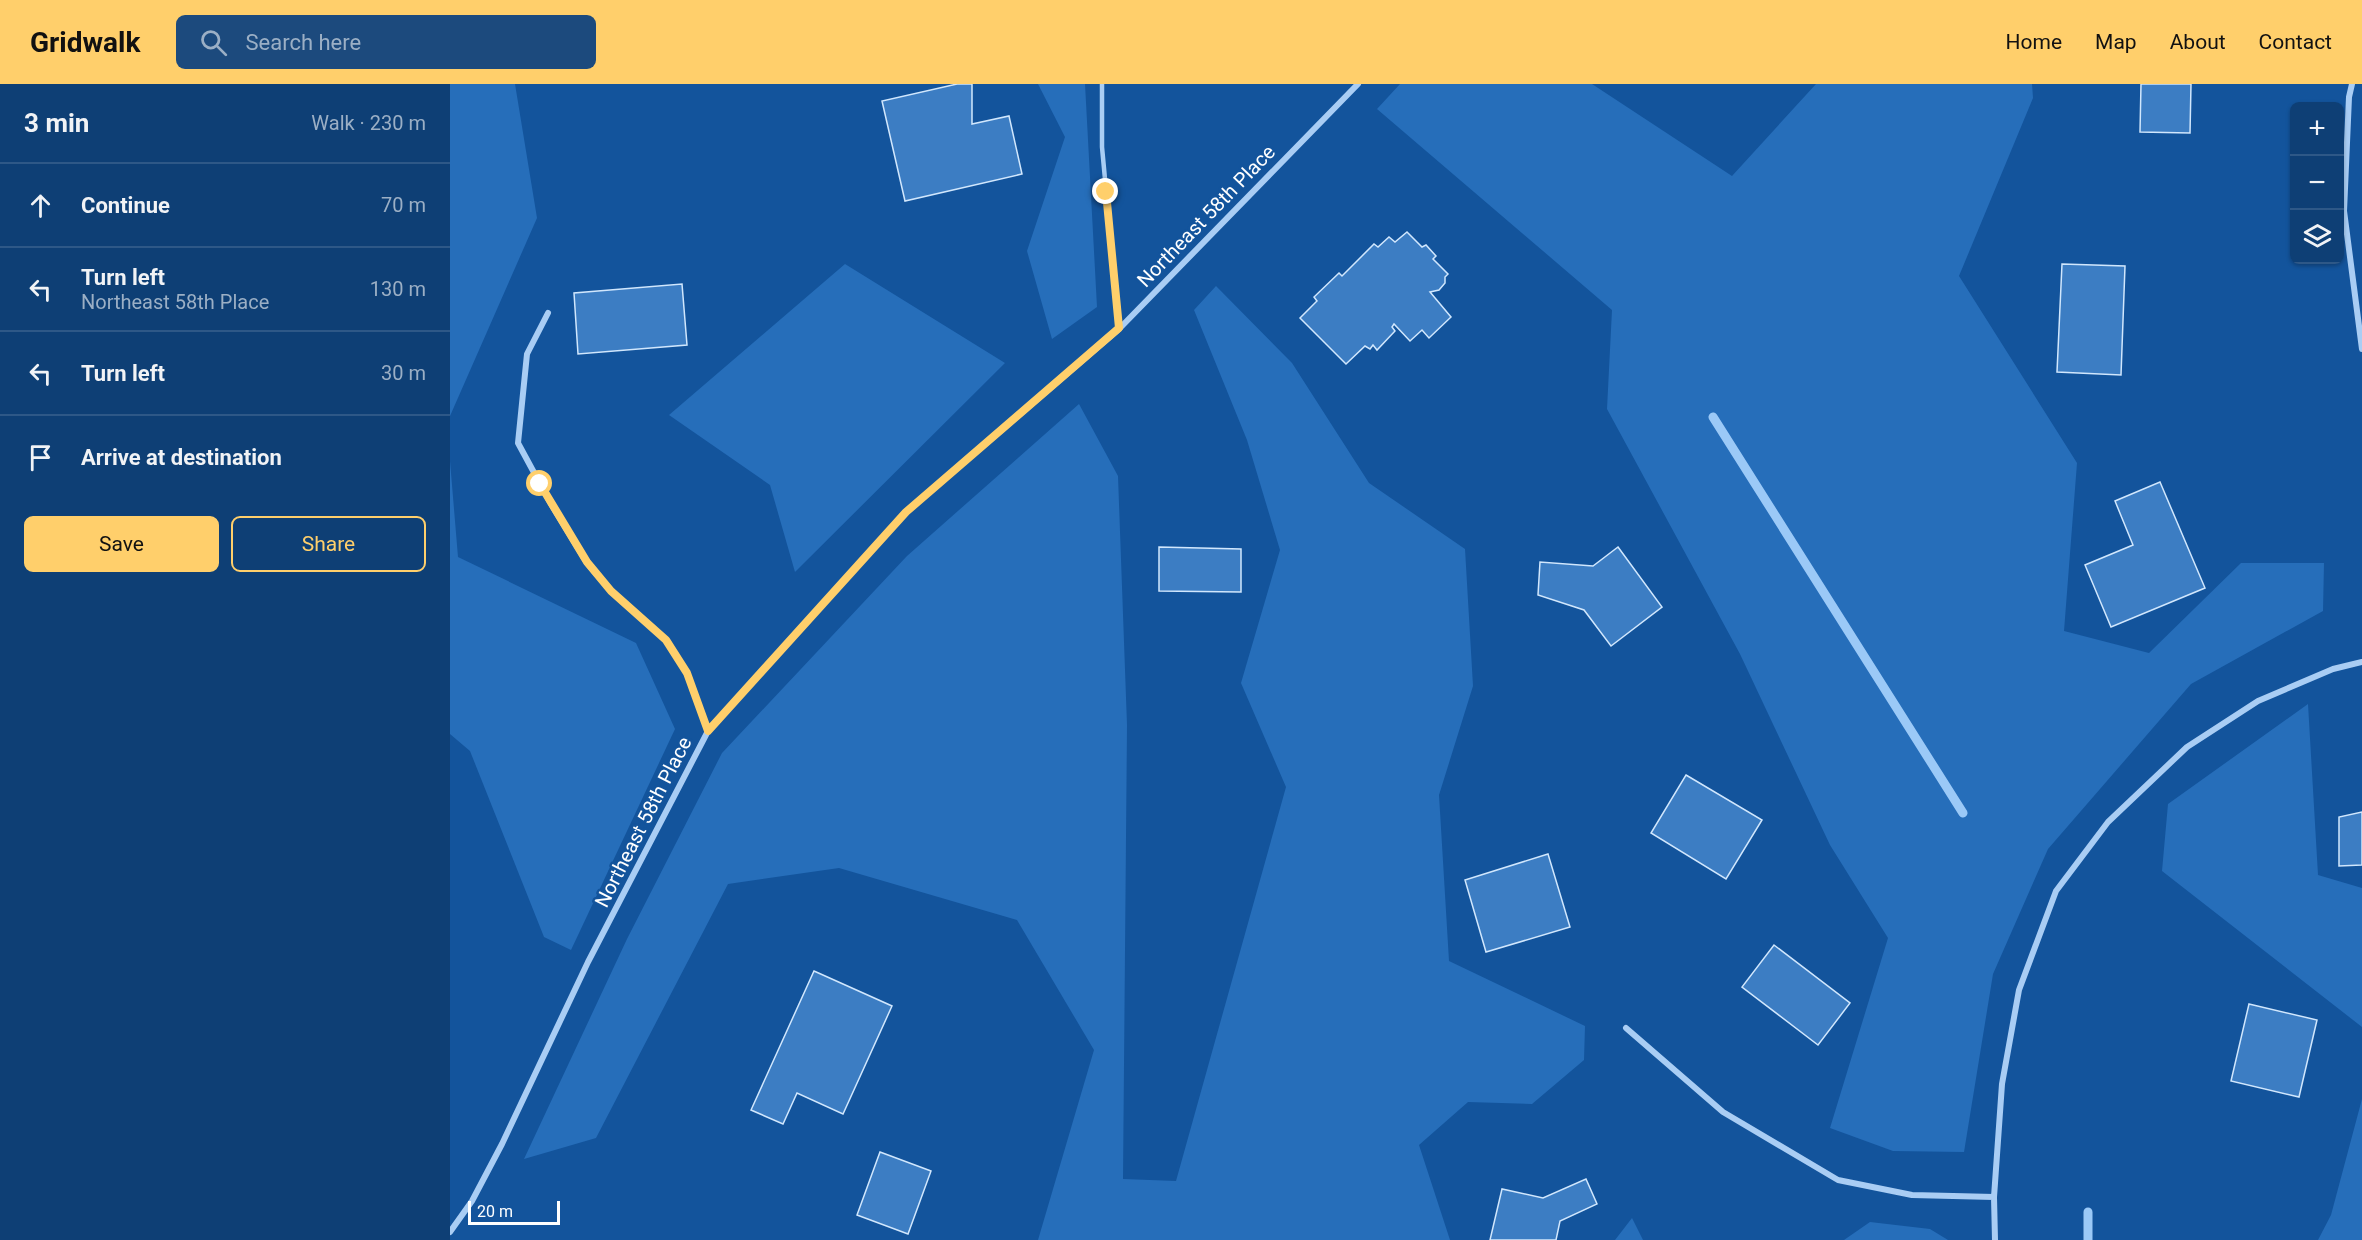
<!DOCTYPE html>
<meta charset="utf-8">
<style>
:root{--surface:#0e3f75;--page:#1c4a7d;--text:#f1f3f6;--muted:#9bafc5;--line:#2e5887;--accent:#ffcf6b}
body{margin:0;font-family:Roboto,sans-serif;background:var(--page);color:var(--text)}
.controls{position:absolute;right:18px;top:18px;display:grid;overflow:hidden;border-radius:9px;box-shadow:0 2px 4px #0004}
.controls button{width:54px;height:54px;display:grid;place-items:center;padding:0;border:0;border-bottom:2px solid var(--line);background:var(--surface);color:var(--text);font:30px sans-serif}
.scale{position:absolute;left:18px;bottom:15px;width:92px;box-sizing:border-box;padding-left:6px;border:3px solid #fff;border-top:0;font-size:16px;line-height:21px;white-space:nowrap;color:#fff;-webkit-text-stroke:4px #13549c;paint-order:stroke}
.stop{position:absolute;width:18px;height:18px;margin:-14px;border:4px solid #ffcf6b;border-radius:50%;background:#fff}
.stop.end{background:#ffcf6b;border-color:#fff;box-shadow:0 2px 6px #0008}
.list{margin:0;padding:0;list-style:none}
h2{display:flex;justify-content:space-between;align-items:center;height:78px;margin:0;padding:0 24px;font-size:26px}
h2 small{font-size:20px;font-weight:400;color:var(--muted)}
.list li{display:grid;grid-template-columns:39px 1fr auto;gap:18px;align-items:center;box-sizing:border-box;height:84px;padding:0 24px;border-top:2px solid var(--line)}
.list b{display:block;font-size:22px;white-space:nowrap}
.list p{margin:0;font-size:20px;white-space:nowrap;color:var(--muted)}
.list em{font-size:20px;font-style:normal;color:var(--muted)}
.actions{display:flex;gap:12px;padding:18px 24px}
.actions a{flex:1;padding:14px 0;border:2px solid var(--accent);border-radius:9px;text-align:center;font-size:21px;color:var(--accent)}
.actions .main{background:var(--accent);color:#111}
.icon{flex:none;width:33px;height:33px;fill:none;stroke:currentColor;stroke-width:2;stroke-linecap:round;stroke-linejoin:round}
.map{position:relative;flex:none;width:1912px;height:1156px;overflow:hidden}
header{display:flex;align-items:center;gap:36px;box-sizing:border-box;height:84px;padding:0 30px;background:var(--accent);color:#111}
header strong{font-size:28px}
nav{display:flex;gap:33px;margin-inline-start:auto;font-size:21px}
.search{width:420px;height:54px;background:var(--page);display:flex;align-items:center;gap:15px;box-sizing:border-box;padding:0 21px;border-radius:9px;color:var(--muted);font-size:22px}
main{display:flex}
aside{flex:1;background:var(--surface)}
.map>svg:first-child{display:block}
.green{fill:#266eba}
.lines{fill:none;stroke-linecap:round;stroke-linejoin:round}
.stream{stroke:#9bc9f7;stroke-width:9}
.building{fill:#3c7dc3;stroke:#d1e7fd;stroke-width:1.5}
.lane{stroke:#a9cdf4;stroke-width:4.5}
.street{stroke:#a9cdf4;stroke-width:6}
.route{stroke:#ffcf6b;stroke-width:8}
.labels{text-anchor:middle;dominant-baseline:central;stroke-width:5;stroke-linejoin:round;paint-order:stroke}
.street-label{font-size:20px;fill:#fff;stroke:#13549c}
</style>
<header>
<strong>Gridwalk</strong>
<div class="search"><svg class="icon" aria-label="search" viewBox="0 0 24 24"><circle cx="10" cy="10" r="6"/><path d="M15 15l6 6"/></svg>Search here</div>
<nav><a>Home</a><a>Map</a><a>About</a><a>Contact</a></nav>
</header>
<main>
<aside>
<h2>3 min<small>Walk · 230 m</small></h2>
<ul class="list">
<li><svg class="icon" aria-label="ahead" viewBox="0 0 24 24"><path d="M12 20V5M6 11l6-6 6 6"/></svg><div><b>Continue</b></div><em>70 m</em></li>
<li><svg class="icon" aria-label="left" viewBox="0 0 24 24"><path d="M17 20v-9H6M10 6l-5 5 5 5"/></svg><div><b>Turn left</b><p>Northeast 58th Place</p></div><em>130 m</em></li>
<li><svg class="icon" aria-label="left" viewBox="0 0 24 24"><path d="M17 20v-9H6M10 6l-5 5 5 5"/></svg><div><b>Turn left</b></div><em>30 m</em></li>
<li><svg class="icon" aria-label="arrive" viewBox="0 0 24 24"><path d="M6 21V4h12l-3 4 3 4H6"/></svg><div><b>Arrive at destination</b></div></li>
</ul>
<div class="actions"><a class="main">Save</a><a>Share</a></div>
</aside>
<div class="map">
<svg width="1912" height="1156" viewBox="0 0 1912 1156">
<rect width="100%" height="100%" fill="#13549c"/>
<!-- green -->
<path class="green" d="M0,0H65L87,134L0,332Z
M588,0H635L647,223L602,255L577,167L615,53Z
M950,0H1142L1282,92L1366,0H1582L1583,14L1509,192L1627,379L1614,547L1699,569L1791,479H1874L1873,527L1741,600L1598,765L1543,890L1514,1068L1443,1067L1380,1044L1438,854L1380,761L1290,570L1157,325L1162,226L927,25Z
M395,180L555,279L345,488L320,401L219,331Z
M766,202L842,279L919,399L1015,465L1023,602L989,711L999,877L1135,942L1134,976L1082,1020L1018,1018L969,1061L1000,1156H588L644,966L567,836L389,784L278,800L146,1054L74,1075L177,855L272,669L457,472L629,320L668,392L677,641L673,1095L726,1097L836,703L791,599L830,466L797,356L744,226Z
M0,377L8,473L186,559L225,645L121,866L94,853L20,667L0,650Z
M1858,620L1868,791L1912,804V943L1712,787L1718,720Z
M1912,1015V1156H1868L1881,1131Z
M1182,1134L1193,1156H1165Z
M1420,1138L1480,1145L1498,1156H1394Z"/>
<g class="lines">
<!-- stream -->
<path class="stream" d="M1263,333L1513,729
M1638,1128V1156"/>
</g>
<!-- building -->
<path class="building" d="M507,0H522V40L559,32L572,90L455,117L432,17Z
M1691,0H1741L1740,49L1690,48Z
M957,148L972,163L976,161L986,172L983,175L998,190L995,193V199L989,206L980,208L1001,233L979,254L972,246L960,257L944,240L942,243L945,247L927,266L923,261L920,265L915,262L896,280L850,234L867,217L864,213L889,189L892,192L924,160L928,163L939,153L945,158Z
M1612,180L1675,182L1671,291L1607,288Z
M232,200L237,261L128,270L124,209Z
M1710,398L1755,504L1661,543L1635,481L1683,461L1665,417Z
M709,463L791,465V508L709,507Z
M1168,463L1212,523L1161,562L1134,526L1088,511L1090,478L1143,482Z
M1236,691L1312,736L1276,795L1201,749Z
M1912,728V781L1889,782V733Z
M1098,770L1120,843L1036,868L1015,796Z
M1324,861L1400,919L1368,961L1292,903Z
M364,887L442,922L393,1030L347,1009L333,1040L301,1026Z
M1799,920L1867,936L1849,1013L1781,997Z
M430,1068L481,1087L458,1150L407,1131Z
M1136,1095L1147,1120L1110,1137L1106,1156H1040L1052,1105L1093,1114Z"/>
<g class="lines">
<!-- lane -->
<path class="lane" d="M652,0V63L669,245"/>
<!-- street -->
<path class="street" d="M1902,0L1899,13L1894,127L1912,265
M98,229L77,270L68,359L101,420L137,479L161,507L216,556L237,589L258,647
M1176,944L1273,1028L1388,1096L1462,1111L1544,1113
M0,1148L22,1117L52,1060L138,878L258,647L456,428L669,245L908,0
M1545,1156L1544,1113L1552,1000L1569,906L1606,807L1658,738L1737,663L1808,617L1883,585L1912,578"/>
</g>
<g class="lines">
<!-- route -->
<path class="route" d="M90,400L137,478L161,507L216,556L237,589L258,647L456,428L669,244L656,108"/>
</g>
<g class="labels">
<!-- street labels -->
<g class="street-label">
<text transform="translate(756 132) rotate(-46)">Northeast 58th Place</text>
<text transform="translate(193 738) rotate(-63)">Northeast 58th Place</text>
</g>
</g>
</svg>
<div class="controls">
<button>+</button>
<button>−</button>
<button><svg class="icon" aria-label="layers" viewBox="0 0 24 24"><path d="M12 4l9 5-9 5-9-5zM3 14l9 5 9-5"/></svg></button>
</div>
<div class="scale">20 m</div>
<div class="stop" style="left:90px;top:400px"></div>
<div class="stop end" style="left:656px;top:108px"></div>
</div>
</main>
